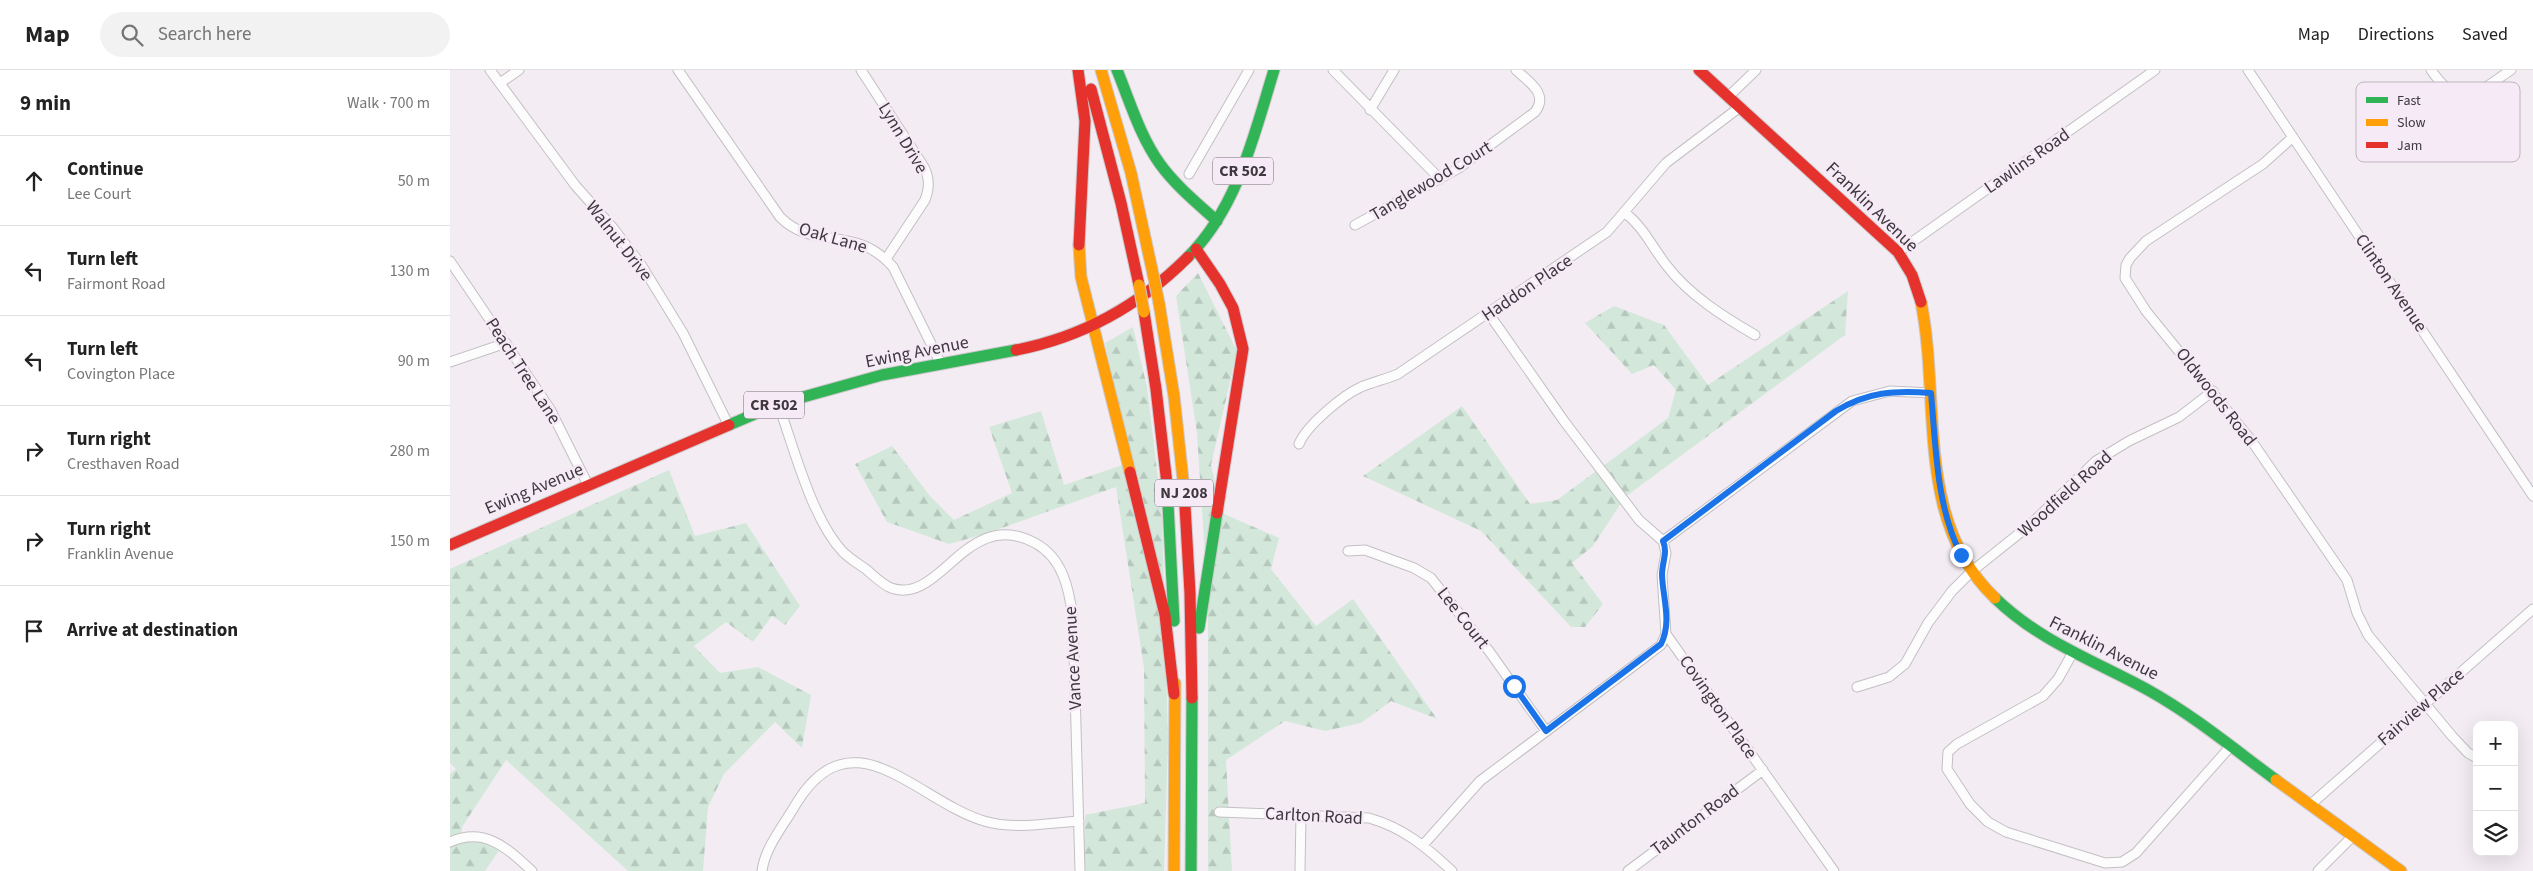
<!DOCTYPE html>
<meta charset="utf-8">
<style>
:root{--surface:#fff;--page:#f2f2f2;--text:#222;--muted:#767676;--line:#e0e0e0}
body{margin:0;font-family:"Source Sans 3",sans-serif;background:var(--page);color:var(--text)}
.controls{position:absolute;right:15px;bottom:15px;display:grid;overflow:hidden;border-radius:10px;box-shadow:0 5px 20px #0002}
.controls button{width:45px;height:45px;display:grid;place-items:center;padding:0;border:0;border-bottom:1px solid var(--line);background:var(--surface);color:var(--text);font:25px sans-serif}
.stop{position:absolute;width:15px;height:15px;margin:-11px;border:4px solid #1a73e8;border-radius:50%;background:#fff}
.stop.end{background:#1a73e8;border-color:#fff;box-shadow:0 1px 5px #0008}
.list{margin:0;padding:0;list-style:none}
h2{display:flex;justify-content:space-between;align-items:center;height:65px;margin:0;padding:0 20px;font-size:21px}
h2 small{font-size:16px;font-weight:400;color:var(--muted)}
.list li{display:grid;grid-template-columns:32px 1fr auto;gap:15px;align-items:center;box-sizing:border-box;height:90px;padding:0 20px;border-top:1px solid var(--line)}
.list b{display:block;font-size:19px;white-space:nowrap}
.list p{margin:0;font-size:16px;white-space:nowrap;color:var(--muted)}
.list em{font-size:16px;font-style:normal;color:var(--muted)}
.icon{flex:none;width:28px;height:28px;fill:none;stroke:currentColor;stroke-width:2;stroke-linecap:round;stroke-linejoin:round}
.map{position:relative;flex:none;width:2083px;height:801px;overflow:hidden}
header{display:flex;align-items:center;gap:30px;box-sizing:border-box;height:70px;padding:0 25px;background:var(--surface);border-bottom:1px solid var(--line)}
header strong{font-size:24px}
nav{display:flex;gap:28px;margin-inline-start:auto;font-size:18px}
.search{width:350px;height:45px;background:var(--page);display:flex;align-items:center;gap:12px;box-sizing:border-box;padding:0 18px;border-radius:28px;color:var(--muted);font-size:19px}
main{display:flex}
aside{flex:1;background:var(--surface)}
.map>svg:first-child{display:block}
.forest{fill:url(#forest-firs)}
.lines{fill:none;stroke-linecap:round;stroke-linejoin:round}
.street-casing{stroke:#c3bfc3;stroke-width:11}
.fast-casing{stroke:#cdc9cd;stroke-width:13}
.slow-casing{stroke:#cdc9cd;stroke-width:13}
.jam-casing{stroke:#cdc9cd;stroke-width:13}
.street{stroke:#fdfcfd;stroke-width:9}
.fast{stroke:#30b455;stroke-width:11}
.slow{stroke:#ff9f0a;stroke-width:11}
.jam{stroke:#e5322d;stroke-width:11}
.slow-bridge-casing{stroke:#cdc9cd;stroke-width:13;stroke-linecap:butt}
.slow-bridge{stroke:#ff9f0a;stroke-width:11}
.route{stroke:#1a73e8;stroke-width:6}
.labels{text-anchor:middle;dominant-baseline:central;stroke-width:5;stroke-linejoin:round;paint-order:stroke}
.shield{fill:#f6eaf6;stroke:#756e75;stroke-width:1}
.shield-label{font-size:16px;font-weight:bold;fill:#3e393e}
.street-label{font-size:18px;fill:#3e393e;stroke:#f6eaf6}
.key{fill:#f6eaf6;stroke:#bfb5bf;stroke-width:1}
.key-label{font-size:14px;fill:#3e393e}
</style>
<header>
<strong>Map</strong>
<div class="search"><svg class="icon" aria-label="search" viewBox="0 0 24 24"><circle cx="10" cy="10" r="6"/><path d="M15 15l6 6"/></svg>Search here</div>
<nav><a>Map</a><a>Directions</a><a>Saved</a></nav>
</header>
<main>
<aside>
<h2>9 min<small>Walk · 700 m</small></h2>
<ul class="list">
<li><svg class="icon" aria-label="ahead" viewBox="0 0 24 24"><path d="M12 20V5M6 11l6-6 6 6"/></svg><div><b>Continue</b><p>Lee Court</p></div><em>50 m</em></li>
<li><svg class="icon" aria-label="left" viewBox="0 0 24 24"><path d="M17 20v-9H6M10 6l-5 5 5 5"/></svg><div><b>Turn left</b><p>Fairmont Road</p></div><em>130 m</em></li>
<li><svg class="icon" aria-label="left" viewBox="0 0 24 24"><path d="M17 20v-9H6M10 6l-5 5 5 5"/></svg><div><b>Turn left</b><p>Covington Place</p></div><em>90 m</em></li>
<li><svg class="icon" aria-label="right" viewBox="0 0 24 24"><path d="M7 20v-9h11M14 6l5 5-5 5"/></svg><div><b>Turn right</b><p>Cresthaven Road</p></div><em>280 m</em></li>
<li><svg class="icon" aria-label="right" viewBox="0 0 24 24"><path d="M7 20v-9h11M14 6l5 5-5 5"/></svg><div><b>Turn right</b><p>Franklin Avenue</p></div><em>150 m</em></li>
<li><svg class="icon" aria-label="arrive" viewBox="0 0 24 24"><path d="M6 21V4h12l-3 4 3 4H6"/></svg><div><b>Arrive at destination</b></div></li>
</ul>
</aside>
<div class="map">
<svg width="2083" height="801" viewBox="0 0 2083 801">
<defs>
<pattern id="forest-firs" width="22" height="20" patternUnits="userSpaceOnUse" patternTransform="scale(1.25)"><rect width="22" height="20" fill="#d3e8db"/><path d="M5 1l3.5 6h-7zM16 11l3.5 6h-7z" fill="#b6c8bd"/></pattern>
</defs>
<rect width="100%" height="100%" fill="#f3edf3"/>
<!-- forest -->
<path class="forest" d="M748,203L787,281L761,395L772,443L829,468L821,499L866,556L903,529L987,649L941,631L911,653L875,661L835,651L776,690L782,801H758V533L747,363L726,226Z
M1398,221L1395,265L1175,427L1143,476L1122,493L1153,534L1135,557H1121L1031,461L913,406L1012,336L1080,434L1107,430L1218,348L1226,320L1204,295L1182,304L1135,253L1164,236L1214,255L1258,315Z
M683,257L697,317L712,442L718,670L714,801H634L635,745L695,733L694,598L666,417L535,464L499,474L437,452L405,394L442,376L480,426L504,450L562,423L539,357L591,341L614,415L681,392L655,273Z
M219,400L245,466L296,453L350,536L335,555L322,546L303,572L276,552L244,576L270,603L308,597L361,625L352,678L325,652L274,704L258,737L253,801H178L56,690L12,757L11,768L54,773L35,801H0V704L6,699L0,693V499Z"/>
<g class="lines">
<!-- street casing -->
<g class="street-casing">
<path id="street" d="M40,0L125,115L163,158L192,196L233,263L278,354
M228,0L330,147C365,182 404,153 443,197L491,294
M411,0L472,94C480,106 480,117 475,130L436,189
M883,0L990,109
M1798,0L2083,426
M1981,0C2011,43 2026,23 2061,0
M50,13L69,0
M1278,27L1306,0
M920,40L944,0
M1843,67L1813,94L1696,171L1680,188L1676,195L1675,208L1696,241L1801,370L1897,510L1907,543L1918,565L2002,666L2018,683L2027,688
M739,104L799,0
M1174,142C1193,156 1202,177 1217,196C1239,225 1274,247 1305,265
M905,155L1009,98L1085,42C1099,24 1079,12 1066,0
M1448,182L1705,0
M0,191L100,339L138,415
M1039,244L1114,351L1189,450L1213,471L1216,483L1212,505L1216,564L1384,801
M0,292L56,273
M328,334C344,377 361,448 393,482C400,489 409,494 417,500C424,506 432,514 441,518C491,536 516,436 585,473C613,488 619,519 623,548L630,801
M849,374C856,356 893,325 911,317C923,312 936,309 948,304L1157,162L1216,93L1290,37
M1213,471L1402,331L1440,321L1481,323
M898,481L915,480L964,498L981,508L1039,581L1096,661
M1622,584L1608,609L1593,626L1507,674L1498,682L1497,699L1520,734L1538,752L1556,762L1655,793L1672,792L1686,783L1780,677
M1407,617L1439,607L1455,594L1478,553L1502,521L1521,502L1581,454L1646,391L1679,371L1729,347L1763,321
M1860,735L2083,539
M769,742L919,748C954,758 976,777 1002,801
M0,772C35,756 58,779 82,801
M974,774L1030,711L1194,588L1211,575L1216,564
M312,801C315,777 334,755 346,734C402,641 467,731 534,751C564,760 599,753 629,751
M850,801L851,745
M1178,801L1313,700
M1868,801L1903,766"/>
</g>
<!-- fast casing -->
<g class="fast-casing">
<path id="fast" d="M667,0C680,32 690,66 710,94C726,116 747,133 767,151
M738,187C788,137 804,65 824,0
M279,355L328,334L432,305L566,280
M717,414L724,551
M1545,528C1589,571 1645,591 1698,620C1743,645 1784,679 1826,710
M749,558L767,443
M741,801L742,628"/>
</g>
<!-- slow casing -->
<g class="slow-casing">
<path id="slow" d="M651,0L681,103L703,204
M629,175L631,207L680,402
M1471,232C1491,331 1464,451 1545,528
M709,233L724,326L734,419
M1826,710L1951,801
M724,801L725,613"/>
</g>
<!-- jam casing -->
<g class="jam-casing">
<path id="jam" d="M628,0L635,51L629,175
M1249,0L1448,182L1462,205L1471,232
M641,19L671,133L689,215
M746,179L770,214L783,238L793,279L767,443
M694,242L706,319L717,414
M566,280C633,267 690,235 738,187
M680,402L715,545L724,624
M734,419L740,523L742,628
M0,475L279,355"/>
</g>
<!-- street -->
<use href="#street" class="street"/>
<!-- fast -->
<use href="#fast" class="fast"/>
<!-- slow -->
<use href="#slow" class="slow"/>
<!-- jam -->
<use href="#jam" class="jam"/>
<!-- slow-bridge casing -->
<g class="slow-bridge-casing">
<path id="slow-bridge" d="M703,204L709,233
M689,215L694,242"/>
</g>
<!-- slow-bridge -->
<use href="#slow-bridge" class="slow-bridge"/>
</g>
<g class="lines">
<!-- route -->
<path class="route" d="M1064,616L1096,661L1211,574C1222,552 1213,529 1212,505C1212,492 1218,483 1213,471L1386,341C1417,322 1445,320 1481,323C1486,378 1486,435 1511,485"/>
</g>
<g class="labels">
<!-- shield labels -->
<g class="shield">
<rect x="763" y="87.5" width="60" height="27" rx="4"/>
<rect x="294" y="321.5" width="60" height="27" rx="4"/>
<rect x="705" y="409.5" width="58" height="27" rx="4"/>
</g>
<g class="shield-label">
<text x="793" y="101">CR 502</text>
<text x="324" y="335">CR 502</text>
<text x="734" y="423">NJ 208</text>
</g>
<!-- street labels -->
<g class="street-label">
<text transform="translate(453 68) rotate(59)">Lynn Drive</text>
<text transform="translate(1577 91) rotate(-35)">Lawlins Road</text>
<text transform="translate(981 111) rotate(-31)">Tanglewood Court</text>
<text transform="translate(1422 137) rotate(44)">Franklin Avenue</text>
<text transform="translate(383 168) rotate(16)">Oak Lane</text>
<text transform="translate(169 171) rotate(52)">Walnut Drive</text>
<text transform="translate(1941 213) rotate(56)">Clinton Avenue</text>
<text transform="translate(1077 218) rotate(-34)">Haddon Place</text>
<text transform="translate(467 282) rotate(-11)">Ewing Avenue</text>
<text transform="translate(73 301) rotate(57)">Peach Tree Lane</text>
<text transform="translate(1766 327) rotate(52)">Oldwoods Road</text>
<text transform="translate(84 419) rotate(-23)">Ewing Avenue</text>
<text transform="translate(1615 424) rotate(-42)">Woodfield Road</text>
<text transform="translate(1013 548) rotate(52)">Lee Court</text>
<text transform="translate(1654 578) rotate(27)">Franklin Avenue</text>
<text transform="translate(623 588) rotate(-93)">Vance Avenue</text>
<text transform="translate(1268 637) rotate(55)">Covington Place</text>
<text transform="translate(1971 637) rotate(-41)">Fairview Place</text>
<text transform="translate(864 746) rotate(3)">Carlton Road</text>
<text transform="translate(1245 750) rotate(-37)">Taunton Road</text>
</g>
</g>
<!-- legend -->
<rect x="1906" y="12" width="164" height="80" rx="8" class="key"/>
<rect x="1916" y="27" width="22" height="6" fill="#30b455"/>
<rect x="1916" y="49" width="22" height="7" fill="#ff9f0a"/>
<rect x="1916" y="72" width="22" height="6" fill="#e5322d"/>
<g class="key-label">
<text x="1947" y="35">Fast</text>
<text x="1947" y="57">Slow</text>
<text x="1947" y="80">Jam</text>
</g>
</svg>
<div class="controls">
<button>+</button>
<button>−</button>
<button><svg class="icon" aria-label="layers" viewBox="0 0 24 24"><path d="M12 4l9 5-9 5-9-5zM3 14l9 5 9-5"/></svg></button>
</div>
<div class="stop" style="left:1064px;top:616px"></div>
<div class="stop end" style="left:1511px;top:485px"></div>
</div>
</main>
